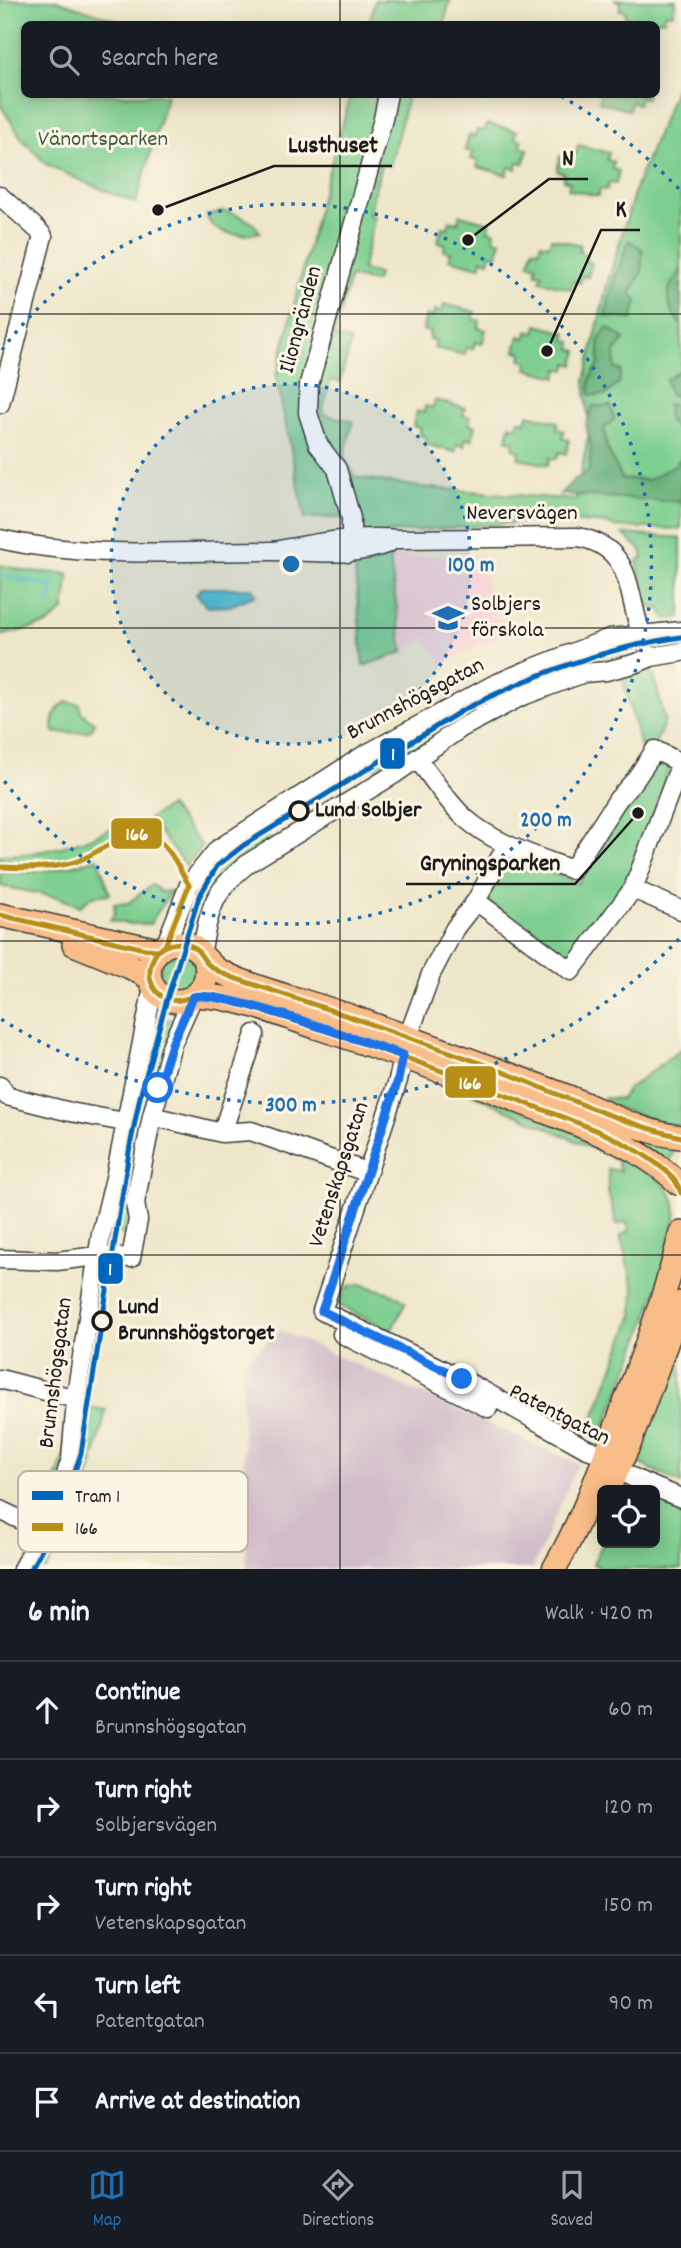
<!DOCTYPE html>
<meta charset="utf-8">
<style>
:root{--surface:#171b24;--page:#20242c;--text:#f1f3f6;--muted:#9ea1a6;--line:#363941;--accent:#1f6fb2}
body{margin:0;font-family:Dekko,sans-serif;background:var(--page);color:var(--text)}
.controls{position:absolute;right:21px;bottom:21px;display:grid;overflow:hidden;border-radius:10px;box-shadow:0 4px 18px #0003}
.controls button{width:63px;height:63px;display:grid;place-items:center;padding:0;border:0;border-bottom:2px solid var(--line);background:var(--surface);color:var(--text);font:35px sans-serif}
.stop{position:absolute;width:21px;height:21px;margin:-16px;border:5px solid #1a73e8;border-radius:50%;background:#fff}
.stop.end{background:#1a73e8;border-color:#fff;box-shadow:0 2px 7px #0008}
.list{margin:0;padding:0;list-style:none}
h2{display:flex;justify-content:space-between;align-items:center;height:91px;margin:0;padding:0 28px;font-size:30px}
h2 small{font-size:23px;font-weight:400;color:var(--muted)}
.list li{display:grid;grid-template-columns:46px 1fr auto;gap:21px;align-items:center;box-sizing:border-box;height:98px;padding:0 28px;border-top:2px solid var(--line)}
.list b{display:block;font-size:26px;white-space:nowrap}
.list p{margin:0;font-size:23px;white-space:nowrap;color:var(--muted)}
.list em{font-size:23px;font-style:normal;color:var(--muted)}
.icon{flex:none;width:38px;height:38px;fill:none;stroke:currentColor;stroke-width:2;stroke-linecap:round;stroke-linejoin:round}
.map{position:relative;flex:none;width:681px;height:1569px;overflow:hidden}
.search{position:absolute;background:var(--surface);box-shadow:0 4px 18px #0003;left:21px;right:21px;top:21px;height:77px;display:flex;align-items:center;gap:18px;box-sizing:border-box;padding:0 24px;border-radius:10px;color:var(--muted);font-size:26px}
.sheet{height:581px;background:var(--surface)}
nav{display:flex;justify-content:space-around;align-items:center;box-sizing:border-box;height:98px;border-top:2px solid var(--line);background:var(--surface);font-size:19px;color:var(--muted)}
nav a{display:grid;justify-items:center;gap:4px}
nav .on{color:var(--accent)}
.map>svg:first-child{display:block}
.built{fill:#f6cfd6}
.industrial{fill:#d1bdc9}
.green{fill:#7dce8f;stroke:#4c7556;stroke-width:2}
.forest{fill:#66b17a;stroke:#41664b;stroke-width:2}
.water{fill:#52becd;stroke:#376d74;stroke-width:2}
.lines{fill:none;stroke-linecap:round;stroke-linejoin:round}
.stream{stroke:#52becd;stroke-width:3.5}
.minor-casing{stroke:#3b3a36;stroke-width:21}
.major-casing{stroke:#3b3a36;stroke-width:26}
.minor{stroke:#fff;stroke-width:18}
.major{stroke:#f8bd89;stroke-width:23}
.bus-1-casing{stroke:#fcf5e5;stroke-width:10}
.bus-1{stroke:#b88e17;stroke-width:5}
.tram-1-casing{stroke:#fcf5e5;stroke-width:10}
.tram-1{stroke:#0065bd;stroke-width:5}
.route{stroke:#1a73e8;stroke-width:9}
.grid{fill:none;stroke:#1c1c1c;stroke-width:2;stroke-opacity:0.55}
.ring{fill:none;stroke:#1f6fb2;stroke-width:3.5;stroke-dasharray:3.5 7}
.stop-dot{fill:#fcf5e5;stroke:#1c1c1c;stroke-width:3.5}
.labels{text-anchor:middle;dominant-baseline:central;stroke-width:6;stroke-linejoin:round;paint-order:stroke}
.park-label{font-size:23px;fill:#3e5a44;stroke:#fcf5e5}
.street-label{font-size:23px;fill:#1c1c1c;stroke:#fcf5e5}
.poi-label{font-size:23px;fill:#1c1c1c;stroke:#fcf5e5;text-anchor:start}
.stop-label{font-size:23px;font-weight:bold;fill:#1c1c1c;stroke:#fcf5e5;text-anchor:start}
.key{fill:#fcf5e5;stroke:#b9b4a9;stroke-width:2}
.key-label{font-size:19px;fill:#1c1c1c}
.centre{fill:#1f6fb2;stroke:#fcf5e5;stroke-width:3.5}
.ring-label{font-size:21px;text-anchor:middle;font-weight:bold;fill:#1f6fb2;stroke:#fcf5e5;stroke-width:6;stroke-linejoin:round;paint-order:stroke}
.leader{fill:none;stroke:#1c1c1c;stroke-width:2.5}
.callout-dot{fill:#1c1c1c;stroke:#fcf5e5;stroke-width:2.5}
.callout-label{font-size:24px;text-anchor:middle;font-weight:bold;fill:#1c1c1c;stroke:#fcf5e5;stroke-width:6;stroke-linejoin:round;paint-order:stroke}
.line-badge{stroke:#fcf5e5;stroke-width:2.5}
.badge-label{font-size:19px;text-anchor:middle;font-weight:bold;fill:#fff}
</style>
<div class="map">
<svg width="681" height="1569" viewBox="0 0 681 1569">
<rect width="100%" height="100%" fill="#fcf5e5"/>
<filter id="ink" filterUnits="userSpaceOnUse"><feTurbulence type="fractalNoise" baseFrequency=".0143" numOctaves="2"/><feDisplacementMap in="SourceGraphic" scale="14" xChannelSelector="R" yChannelSelector="G"/><feConvolveMatrix kernelMatrix="1 2 1 2 8 2 1 2 1" color-interpolation-filters="sRGB"/></filter>
<filter id="wash" filterUnits="userSpaceOnUse"><feTurbulence type="fractalNoise" baseFrequency=".00686" numOctaves="4" result="noise"/><feDisplacementMap in="SourceGraphic" scale="28" xChannelSelector="R" yChannelSelector="G"/><feGaussianBlur stdDeviation="1.57" result="paint"/><feColorMatrix in="noise" values="0 0 0 0 0 0 0 0 0 0 0 0 0 0 0 0 0 1.4 0 .05"/><feComposite in="paint" operator="in"/></filter>
<g filter="url(#wash)">
<rect width="100%" height="100%" fill="#ede6c9"/>
<!-- built -->
<path class="built" d="M480,555L490,603L504,633L442,665L425,638L403,652L390,557Z"/>
<!-- industrial -->
<path class="industrial" d="M279,1330L578,1464L532,1569H247L241,1365Z"/>
<!-- green -->
<path class="green" d="M0,0H56L128,24H24V94L167,95L136,203L77,179L46,164L22,139L1,106Z
M375,0H450L444,24H369Z
M614,0H676L673,14L666,13L664,20L657,19L656,24L625,18L626,11L619,10L621,3Z
M681,71V529L615,527L609,524L552,520L386,533L403,652L363,666L351,518H305L276,377L320,201L351,95H408L390,166L381,164L369,215L375,217L362,270L378,274L376,282L350,277L334,337L351,341L340,382L330,380L322,414L353,421L344,457L355,477L420,487L576,500L589,431L585,381L607,285L636,186L672,98Z
M598,95L647,94V98L640,97L638,104L631,102L629,110L599,102L600,95Z
M487,124L517,131L515,139L522,140L521,147L528,149L524,163L518,162L516,169L509,167L507,175L477,167L478,161L471,159L473,152L465,150L469,135L475,136L477,130L485,131Z
M578,145L609,153L607,160L614,162L612,169L619,171L616,184L609,183L607,190L600,189L598,196L568,189L570,182L563,180L564,173L557,171L560,156L567,158L569,151L576,153Z
M224,211C238,215 252,219 260,232C244,237 211,236 207,215Z
M460,215L490,223L488,230L495,232L494,239L501,241L497,255L491,254L489,261L482,259L480,267L449,259L451,253L444,250L445,244L438,242L442,227L448,228L450,221L458,223Z
M551,238L581,245L579,252L586,254L585,261L592,263L588,277L582,276L580,283L573,281L571,289L540,281L542,274L535,273L537,266L529,264L533,249L539,250L541,243L549,245Z
M444,304L475,312L473,319L480,321L478,328L486,330L482,344L475,342L473,349L466,348L465,355L434,348L436,341L429,339L430,332L423,330L426,315L433,317L435,310L442,312Z
M537,325L567,333L565,340L572,342L571,349L578,351L574,365L568,363L566,370L559,369L557,377L527,369L528,362L521,360L523,353L515,351L519,336L526,338L527,331L535,333Z
M435,400L465,408L463,415L470,417L469,424L476,426L472,440L466,438L464,446L457,444L455,452L425,444L426,437L419,435L421,428L413,426L417,411L424,413L425,406L433,408Z
M528,414L558,422L557,429L564,431L562,438L569,440L566,454L559,452L557,459L550,458L548,465L518,458L520,451L513,449L514,442L507,440L510,425L517,427L519,420L526,422Z
M623,534L681,538V617L665,619L661,609L647,607L637,561L643,558L641,550Z
M0,565L26,571L69,574L64,610L48,624L0,636Z
M618,641L623,663L585,669L383,778L369,757L462,707Z
M652,669L665,720L651,755L641,748L621,673Z
M67,702L79,704L81,712L95,723L91,730L86,732L57,733L54,732C51,720 56,706 67,702Z
M655,760L670,766L632,876L571,958L486,900L510,860C534,864 555,875 578,883Z
M169,806L202,846L186,866L149,819Z
M124,821L127,829L78,858L39,863L0,862V855C42,855 88,843 124,821Z
M261,824L275,845L245,862L207,926L183,918L188,903L206,871Z
M98,858L110,894L93,896L80,906L57,897L0,886L1,872C37,874 64,869 98,858Z
M152,885L161,892L171,891L150,924H127L110,920L115,913L114,904L128,903Z
M178,952L195,959L200,977L185,989L166,983L160,975L161,961Z
M154,1015L176,1022L131,1236L107,1232Z
M681,1049V1130L602,1102L605,1098L621,1099L628,1089Z
M421,1071C467,1089 669,1157 675,1204C677,1216 673,1230 670,1241C656,1308 625,1373 601,1437L589,1430L633,1315L634,1288L620,1236L629,1231L627,1222L617,1225L608,1192V1169L620,1171L616,1159Z
M649,1136L676,1146L669,1162L643,1149Z
M360,1284L393,1294L406,1302L391,1331L338,1305C343,1291 344,1285 360,1284Z
M681,1319V1484L641,1464L637,1459L634,1450Z
M80,1406L106,1410C94,1465 76,1521 46,1569H27Z
M655,1496L681,1505V1569H603L593,1564L603,1543H655Z"/>
<!-- forest -->
<path class="forest" d="M629,240L642,249V271L631,293L637,301L632,320L605,316L615,278Z
M681,269V325C664,303 663,292 681,269Z
M607,327L625,339L615,352V369L621,370L619,383L606,395H590C588,381 590,376 599,365V340Z
M681,370V396L670,395L666,380Z
M667,404L681,406V437L668,419Z
M593,406H611L614,419L604,429L607,448L622,479L648,480L676,464L681,458V502L560,494L574,480L589,471L591,446L586,425Z"/>
<!-- water -->
<path class="water" d="M201,588H252L256,595L230,606L208,607L196,594Z"/>
<g class="lines">
<!-- stream -->
<path class="stream" d="M1,575L53,587L51,603"/>
</g>
</g>
<g filter="url(#ink)">
<g class="lines">
<!-- minor casing -->
<g class="minor-casing">
<path id="minor" d="M0,196L38,230L43,236L0,404
M0,539C87,559 179,551 267,551C310,550 349,559 389,543
M274,551C316,543 355,535 398,539L578,537C638,548 625,600 645,643
M348,553L351,538V518L337,469L318,444L308,413L309,384L383,119L388,94
M417,759C433,778 446,801 465,818C494,844 536,856 572,870L618,799L635,780L655,750L681,763
M633,889L681,910
M476,901L571,971L633,889L681,763
M165,946L189,885L218,849L361,757L493,685L526,671L610,638L681,631
M201,954C210,908 212,891 250,862L393,775L461,728L520,697L584,673L606,671L637,663L651,657L681,652
M0,1086L7,1096L70,1112L125,1122
M152,1116L222,1133L251,1131L366,1172
M222,1133L255,1034
M0,1259L57,1261L97,1256L131,1258L138,1220L135,1203L152,1116L172,1044L193,997
M322,1311L398,1080L408,1037L431,974L455,928L476,901L507,845
M322,1311L462,1379L585,1448L605,1455L618,1470L642,1482L681,1498
M342,1334L488,1408
M0,1379L76,1399
M0,1510L44,1531
M22,1569L56,1505L71,1459L77,1389L101,1234L115,1178L153,987"/>
</g>
<!-- major casing -->
<g class="major-casing">
<path id="major" d="M0,915L158,950
M74,944L130,967L150,978
M206,962C213,1008 157,1013 150,978C146,959 161,942 180,943C199,943 205,964 221,972C260,991 311,1002 352,1017C424,1043 495,1069 566,1096C604,1111 641,1133 681,1137
M196,995C238,997 280,1015 319,1028C390,1051 459,1077 528,1105C579,1125 638,1144 678,1183
M608,1490L630,1442L681,1303
M554,1569C583,1519 602,1465 622,1411C644,1352 666,1294 681,1233"/>
</g>
<!-- minor -->
<use href="#minor" class="minor"/>
<!-- major -->
<use href="#major" class="major"/>
<!-- bus-1 casing -->
<g class="bus-1-casing">
<path id="bus-1" d="M0,867C25,868 51,869 75,862C95,856 130,826 149,834C168,842 179,869 189,885L165,946
M0,915L145,949L158,950L165,946
M681,1137C612,1121 549,1089 483,1064C403,1035 323,1007 243,981C231,977 219,973 209,965C204,961 201,954 196,949C185,940 167,942 157,952C152,959 149,968 150,977C152,991 165,1003 180,1000C187,999 193,995 200,995C205,995 211,996 216,997C321,1025 422,1063 523,1102C571,1121 626,1137 666,1171C674,1177 678,1184 681,1193"/>
</g>
<!-- bus-1 -->
<use href="#bus-1" class="bus-1"/>
<!-- tram-1 casing -->
<g class="tram-1-casing">
<path id="tram-1" d="M31,1569L60,1515L81,1453L130,1146L140,1097L167,999L199,897L217,866L244,845L463,710C533,674 603,648 681,637"/>
</g>
<!-- tram-1 -->
<use href="#tram-1" class="tram-1"/>
</g>
</g>
<g class="lines" filter="url(#ink)">
<!-- route -->
<path class="route" d="M158,1088L172,1044L193,997C220,989 367,1043 403,1055L398,1080L322,1311L462,1379"/>
</g>
<!-- grid -->
<path class="grid" d="M340,0V24M340,94V1569M0,314H681M0,628H681M0,941H681M0,1255H681"/>
<!-- distance rings -->
<circle cx="291" cy="564" r="180" fill="#1f6fb2" fill-opacity=".12"/>
<g class="ring">
<circle cx="291" cy="564" r="180"/>
<path d="M2 350A360 360 0 1 1 2 778"/>
<path d="M679 939A540 540 0 0 1 1 1019M272 24A540 540 0 0 1 310 24M561 96A540 540 0 0 1 679 189"/>
</g>
<!-- icons -->
<defs>
<g id="school-bare" transform="scale(2.415)"><path d="M0-5L7-2L0 1L-7-2ZM-4 1L0 2.5L4 1V4Q0 6-4 4Z" fill="#1f6fb2" stroke="#fcf5e5" stroke-width="2.5" paint-order="stroke"/></g>
</defs>
<g fill-rule="evenodd">
<use href="#school-bare" x="448" y="618"/>
</g>
<!-- markers -->
<g class="stop-dot">
<circle cx="299" cy="811" r="9"/>
<circle cx="102" cy="1321" r="9"/>
</g>
<g class="labels">
<!-- park labels -->
<g class="park-label">
<text x="103" y="140">Vänortsparken</text>
</g>
<!-- street labels -->
<g class="street-label">
<text transform="translate(302 320) rotate(-75)">Iliongränden</text>
<text x="522" y="514">Neversvägen</text>
<text transform="translate(416 700) rotate(-28)">Brunnshögsgatan</text>
<text transform="translate(340 1175) rotate(-72)">Vetenskapsgatan</text>
<text transform="translate(57 1373) rotate(-83)">Brunnshögsgatan</text>
<text transform="translate(559 1416) rotate(27)">Patentgatan</text>
</g>
<!-- poi labels -->
<g class="poi-label">
<text x="471" y="605">Solbjers<tspan x="471" dy="26">förskola</tspan></text>
</g>
<!-- stop labels -->
<g class="stop-label">
<text x="315" y="811">Lund Solbjer</text>
<text x="118" y="1308">Lund<tspan x="118" dy="26">Brunnshögstorget</tspan></text>
</g>
</g>
<!-- legend -->
<rect x="18" y="1471" width="230" height="81" rx="10" class="key"/>
<rect x="32" y="1491" width="31" height="9" fill="#0065bd"/>
<rect x="32" y="1523" width="31" height="8" fill="#b88e17"/>
<g class="key-label">
<text x="75" y="1502">Tram 1</text>
<text x="75" y="1534">166</text>
</g>
<circle cx="291" cy="564" r="10" class="centre"/>
<g class="ring-label">
<text x="471" y="571">100 m</text>
<text x="546" y="826">200 m</text>
<text x="291" y="1111">300 m</text>
</g>
<!-- callouts -->
<path class="leader" d="M158 210L274 166H392M468 240L549 179H588M547 351L601 230H640M638 813L575 884H406"/>
<g class="callout-dot">
<circle cx="158" cy="210" r="7"/>
<circle cx="468" cy="240" r="7"/>
<circle cx="547" cy="351" r="7"/>
<circle cx="638" cy="813" r="7"/>
</g>
<g class="callout-label">
<text x="333" y="152">Lusthuset</text>
<text x="568" y="165">N</text>
<text x="621" y="216">K</text>
<text x="490" y="870">Gryningsparken</text>
</g>
<g class="line-badge">
<rect x="379" y="737" width="27" height="33" rx="7" fill="#0065bd"/>
<rect x="110" y="817" width="53" height="33" rx="7" fill="#b88e17"/>
<rect x="444" y="1065" width="53" height="34" rx="7" fill="#b88e17"/>
<rect x="97" y="1252" width="27" height="33" rx="7" fill="#0065bd"/>
</g>
<g class="badge-label">
<text x="393" y="760">1</text>
<text x="137" y="840">166</text>
<text x="470" y="1089">166</text>
<text x="110" y="1275">1</text>
</g>
</svg>
<div class="controls">
<button><svg class="icon" aria-label="locate" viewBox="0 0 24 24"><circle cx="12" cy="12" r="6"/><path d="M12 2v4M12 18v4M2 12h4M18 12h4"/></svg></button>
</div>
<div class="stop" style="left:158px;top:1088px"></div>
<div class="stop end" style="left:462px;top:1379px"></div>
<div class="search"><svg class="icon" aria-label="search" viewBox="0 0 24 24"><circle cx="10" cy="10" r="6"/><path d="M15 15l6 6"/></svg>Search here</div>
</div>
<section class="sheet">
<h2>6 min<small>Walk · 420 m</small></h2>
<ul class="list">
<li><svg class="icon" aria-label="ahead" viewBox="0 0 24 24"><path d="M12 20V5M6 11l6-6 6 6"/></svg><div><b>Continue</b><p>Brunnshögsgatan</p></div><em>60 m</em></li>
<li><svg class="icon" aria-label="right" viewBox="0 0 24 24"><path d="M7 20v-9h11M14 6l5 5-5 5"/></svg><div><b>Turn right</b><p>Solbjersvägen</p></div><em>120 m</em></li>
<li><svg class="icon" aria-label="right" viewBox="0 0 24 24"><path d="M7 20v-9h11M14 6l5 5-5 5"/></svg><div><b>Turn right</b><p>Vetenskapsgatan</p></div><em>150 m</em></li>
<li><svg class="icon" aria-label="left" viewBox="0 0 24 24"><path d="M17 20v-9H6M10 6l-5 5 5 5"/></svg><div><b>Turn left</b><p>Patentgatan</p></div><em>90 m</em></li>
<li><svg class="icon" aria-label="arrive" viewBox="0 0 24 24"><path d="M6 21V4h12l-3 4 3 4H6"/></svg><div><b>Arrive at destination</b></div></li>
</ul>
</section>
<nav>
<a class="on"><svg class="icon" aria-label="map" viewBox="0 0 24 24"><path d="M3 6l6-2 6 2 6-2v14l-6 2-6-2-6 2zM9 4v14M15 6v14"/></svg>Map</a>
<a><svg class="icon" aria-label="directions" viewBox="0 0 24 24"><path d="M12 3l9 9-9 9-9-9zM9 14v-3h6M13 9l2 2-2 2"/></svg>Directions</a>
<a><svg class="icon" aria-label="saved" viewBox="0 0 24 24"><path d="M7 4h10v16l-5-4-5 4z"/></svg>Saved</a>
</nav>
